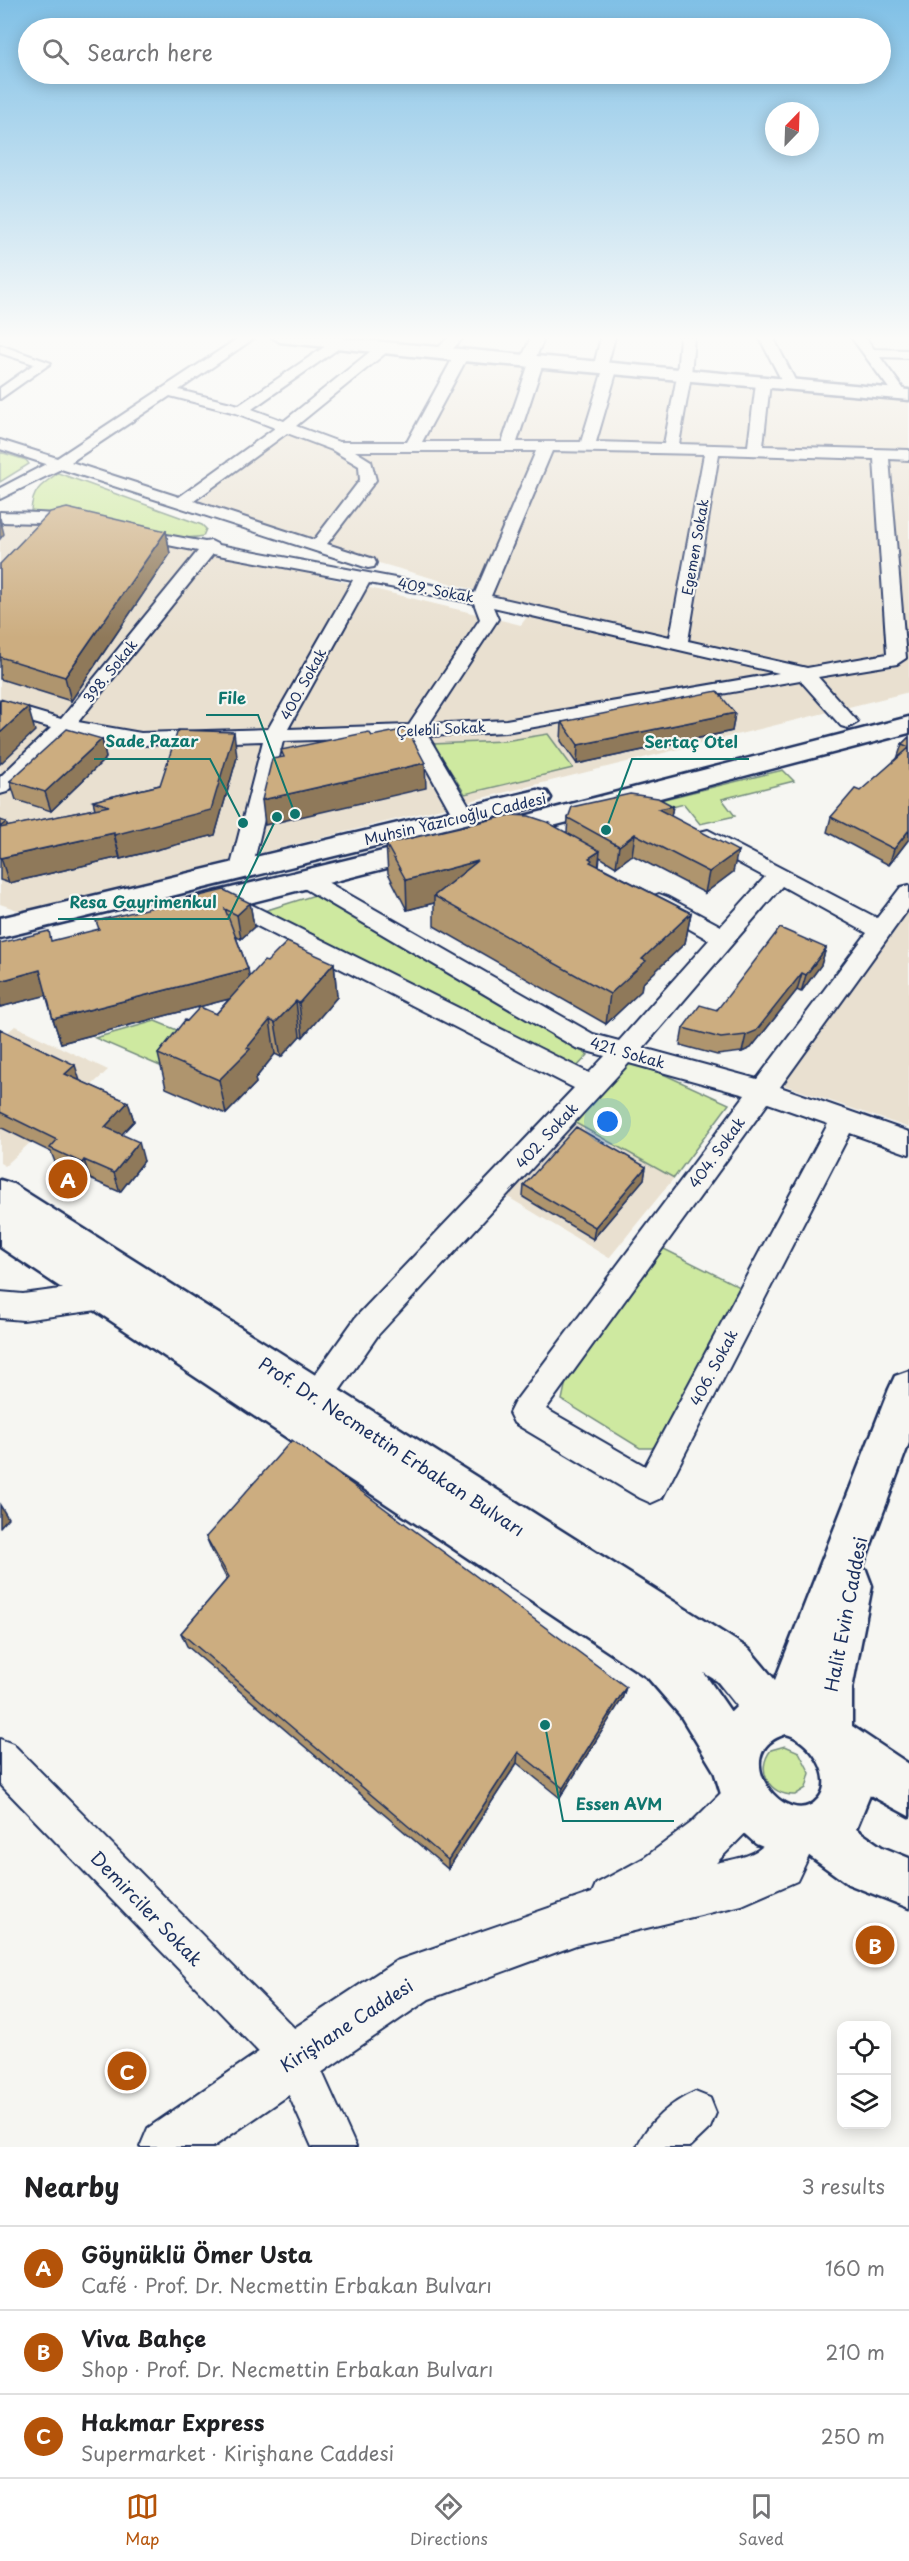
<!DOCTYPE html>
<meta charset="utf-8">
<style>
:root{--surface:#fff;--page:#f2f2f2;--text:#202124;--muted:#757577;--line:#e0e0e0;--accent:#b45309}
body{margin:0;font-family:"Playpen Sans",sans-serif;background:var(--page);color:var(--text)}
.controls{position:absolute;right:18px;bottom:18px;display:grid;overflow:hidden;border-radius:12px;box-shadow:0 3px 15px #0003}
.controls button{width:54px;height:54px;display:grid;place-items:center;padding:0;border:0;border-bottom:2px solid var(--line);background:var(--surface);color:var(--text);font:30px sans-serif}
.compass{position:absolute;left:765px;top:102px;width:54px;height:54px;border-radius:50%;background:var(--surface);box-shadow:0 3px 15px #0003;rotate:23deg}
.you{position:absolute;left:608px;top:1122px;width:21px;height:21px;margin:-15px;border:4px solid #fff;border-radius:50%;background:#1a73e8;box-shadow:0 0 0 9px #1a73e833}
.badge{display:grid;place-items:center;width:39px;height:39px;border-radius:50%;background:var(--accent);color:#fff;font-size:20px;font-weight:700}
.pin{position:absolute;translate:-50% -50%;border:3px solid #fff;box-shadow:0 2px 6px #0006}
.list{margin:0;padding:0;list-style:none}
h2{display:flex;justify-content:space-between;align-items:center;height:78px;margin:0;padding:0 24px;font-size:26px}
h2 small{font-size:20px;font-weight:400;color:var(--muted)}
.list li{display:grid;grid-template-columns:39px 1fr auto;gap:18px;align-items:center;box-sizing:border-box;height:84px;padding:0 24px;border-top:2px solid var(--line)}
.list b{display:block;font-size:22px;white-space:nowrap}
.list p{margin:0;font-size:20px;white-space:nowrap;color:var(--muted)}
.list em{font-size:20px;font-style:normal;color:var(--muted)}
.icon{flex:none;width:33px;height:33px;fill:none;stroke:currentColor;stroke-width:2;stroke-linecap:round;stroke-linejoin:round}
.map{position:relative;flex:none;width:909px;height:2147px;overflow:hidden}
.search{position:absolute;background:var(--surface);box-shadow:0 3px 15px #0003;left:18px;right:18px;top:18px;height:66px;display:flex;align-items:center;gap:15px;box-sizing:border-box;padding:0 21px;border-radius:33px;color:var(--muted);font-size:22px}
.sheet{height:330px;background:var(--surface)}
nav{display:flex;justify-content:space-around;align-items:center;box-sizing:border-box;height:84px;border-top:2px solid var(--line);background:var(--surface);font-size:16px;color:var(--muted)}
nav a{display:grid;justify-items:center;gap:3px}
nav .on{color:var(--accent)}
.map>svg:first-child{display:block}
.built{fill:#e9e0d0}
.green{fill:#cee9a0;stroke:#748c7f;stroke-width:1.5}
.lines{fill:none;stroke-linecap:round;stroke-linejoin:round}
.minor-casing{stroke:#1b2f5e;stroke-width:4}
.tertiary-casing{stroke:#1b2f5e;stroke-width:4}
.secondary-casing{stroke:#1b2f5e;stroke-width:5}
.minor{fill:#f6f6f2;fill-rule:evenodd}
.tertiary{fill:#f6f6f2;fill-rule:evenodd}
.secondary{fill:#f6f6f2;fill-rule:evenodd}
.wall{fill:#af956e;stroke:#1b2f5e;stroke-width:1.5}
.shaded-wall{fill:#8f795a;stroke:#1b2f5e;stroke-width:1.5}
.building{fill:#ccad80;stroke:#1b2f5e;stroke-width:1.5}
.labels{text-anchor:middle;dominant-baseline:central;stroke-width:4.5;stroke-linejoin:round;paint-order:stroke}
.far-street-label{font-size:14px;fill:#1b2f5e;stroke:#f6f6f2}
.street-label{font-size:15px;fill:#1b2f5e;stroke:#f6f6f2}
.near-street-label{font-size:18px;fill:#1b2f5e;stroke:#f6f6f2}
.leader{fill:none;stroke:#0f766e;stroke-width:2}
.callout-dot{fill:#0f766e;stroke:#f6f6f2;stroke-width:2}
.callout-label{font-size:16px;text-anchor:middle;font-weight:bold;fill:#0f766e;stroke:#f6f6f2;stroke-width:4.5;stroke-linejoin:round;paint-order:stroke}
</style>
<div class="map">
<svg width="909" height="2147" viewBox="0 0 909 2147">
<rect width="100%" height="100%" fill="#f6f6f2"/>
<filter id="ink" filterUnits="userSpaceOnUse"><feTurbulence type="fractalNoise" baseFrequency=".0167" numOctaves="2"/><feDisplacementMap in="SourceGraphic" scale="12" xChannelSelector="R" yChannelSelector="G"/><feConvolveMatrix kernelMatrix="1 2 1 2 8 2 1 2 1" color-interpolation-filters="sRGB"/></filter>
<g filter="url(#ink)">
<!-- built -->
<path class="built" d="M449,358L909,399V692L23,912L0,904V522H72L206,548L521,625L534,607L189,509L281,434L409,446Z
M909,902V1128L775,1082Z
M15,1026L108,1070L5,1166L0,1163V1039Z
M570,1120L674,1178L609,1258L503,1194Z"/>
<!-- green -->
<path class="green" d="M0,452L26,460L29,464L0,482Z
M58,473L202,525L206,529L203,536C166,544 73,518 31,511C32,490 42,484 58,473Z
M548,734L573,768L465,794L433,744L504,741Z
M783,770L794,781L722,799L735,816L700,824L684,804L664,809L660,800Z
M318,894L569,1044L588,1055L574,1070L261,912Z
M155,1021L206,1042L174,1072L95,1038Z
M630,1059L729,1104L674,1178L570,1120Z
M658,1246L744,1289L664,1439L652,1448H640L562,1400L566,1381Z
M785,1746L799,1752L810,1773L806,1788L795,1795C769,1796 755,1770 771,1750Z"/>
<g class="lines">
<!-- minor casing -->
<g class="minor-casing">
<path id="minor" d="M240,337H256L179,390L239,405L333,341L338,340L345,344L252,409L284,421L377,346H387V352L296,426L339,442H407L454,356L461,352L468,356L422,442H502L528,366L520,362L531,337H545L535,359L543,363L517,442H581L602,373L593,369L601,337H615L607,367L617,370L596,442L664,444L677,376L680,337H694L691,376L679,444L748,446L756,383L763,379L770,383L763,446L909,450V460L889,459L906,658L897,664L818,677L858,722L848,728L841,726L800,680L506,732L428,736L475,816L471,821H457L453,816L409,737L283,741L252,869L249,874L241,876L233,874L230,869L263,741L141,745L69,733L7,792L0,794V777L51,728L0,713V701L61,719L198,551L128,537L126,534L128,531L134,529L205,542L211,541L219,545L475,593L536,451H355L371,461L376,480L327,544L374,559L376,563L374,567L368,568L61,469L0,499V488L46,464L0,449V440L57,458ZM170,396L236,413L275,428L179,497L71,462ZM287,433L332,450L359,466L360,480L314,540L194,501ZM552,451L704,454L670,637L491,596ZM719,454L874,459L887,654L807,668L688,641ZM213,554L353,580L268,729L141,733L78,722ZM369,583L474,603L480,619L409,725L288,729ZM493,607L779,673L506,720L429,724L498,619Z
M449,337H464L445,357H435V351Z
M759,337H773L798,386L796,389H786Z
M851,337H865L874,349L909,350V358L880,357L908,395L906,398H896Z
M0,345L51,363L0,399V388L34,364L0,353Z
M0,512C18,513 75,511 85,524L77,529L40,523L0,522Z
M708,830L877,918L901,887L909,885V908L780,1087L909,1132V1154L850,1133L662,1498L651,1503L640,1498L514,1423L509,1413L514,1403L745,1095L629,1063L378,1335L328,1407L317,1411L306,1407L302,1397L306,1387L356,1317L574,1088L216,905L213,900L216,895L224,892L232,895L589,1073L605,1056L576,1048L297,884L294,879L297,874L305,872L313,874L593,1034L619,1041L709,940L651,907L648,902L651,897L659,894L667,897L721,926L765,877L700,842L697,837L700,832ZM782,886L867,933L757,1079L643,1048ZM768,1103L828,1124L645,1466L546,1409Z
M105,1283L115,1287L120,1296L115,1305L105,1309L23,1320L0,1318V1292L23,1294Z
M0,1739L13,1744L309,2043L356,2147H312L279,2073L0,1784Z
M695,2092L710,2098L716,2113L710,2128L690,2147H637C647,2123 671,2102 695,2092Z"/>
</g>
<!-- tertiary casing -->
<g class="tertiary-casing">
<path id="tertiary" d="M746,1777L762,1784L769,1800L762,1816L716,1863C730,1860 751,1857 762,1847C779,1833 765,1822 796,1809L813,1816L820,1833L797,1881L742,1905L576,1945L429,1999L213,2147H140L148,2128L276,2040L396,1961L592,1893L596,1884L644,1858L691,1823L730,1784Z"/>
</g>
<!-- secondary casing -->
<g class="secondary-casing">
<path id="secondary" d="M272,337H329L909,390V400L440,359L280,342Z
M909,717V733L499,840L489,837L485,831L489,825Z
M537,790L547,792L551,798L547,804L0,938V918Z
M432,839L442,842L446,848L442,854L194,917L184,914L179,907L184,900L194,897Z
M0,1180L13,1184L749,1649L775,1680L889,1389L895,1376L909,1371V1443L862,1569L866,1570L872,1586L852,1689V1726L909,1764V1816L870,1795L856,1829L882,1847L909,1858V1908L848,1884L808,1855L797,1859L773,1851L756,1844L737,1827L724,1804L714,1771L680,1715L648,1678L0,1247ZM704,1673L717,1681L737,1706L731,1712ZM786,1734C809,1739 837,1778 818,1799C788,1834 724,1753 786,1734Z"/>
</g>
<!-- minor -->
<use href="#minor" class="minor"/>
<!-- tertiary -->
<use href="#tertiary" class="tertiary"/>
<!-- secondary -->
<use href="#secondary" class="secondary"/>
</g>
<!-- wall -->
<path class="wall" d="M166,531L170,554L71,701L0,679V564Z
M735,713L732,731L577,764L561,741L562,722Z
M909,737V839L889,865L827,832L831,817L897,759L902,744Z
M102,739L106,758L51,811L16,800L10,781Z
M237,757L215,835L120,859V857L9,883L0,880V820L7,827L95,809L93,801L160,785Z
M673,806L671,816L733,872L705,893L632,855L616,867L600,857L599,866L691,913L685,943L642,984L641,991L606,1024L434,926V903L407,910L388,873L386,844L567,832L568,818Z
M250,903L254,927L241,939L236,937L248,969L249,977L267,962L334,963L337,997L303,1037L300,1036L281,1057L275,1054L255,1079L256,1083L226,1114L166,1088L158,1054L187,1021L216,1014L229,999L61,1043L53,1019L46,995L0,1007V943L52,941Z
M826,948L821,965L801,992L797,990L751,1048L742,1052L717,1055L680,1045L683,1028Z
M0,1029L80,1081L128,1102L134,1121L121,1134L144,1161L120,1192L90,1179L88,1181L57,1167L51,1152L0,1127Z
M646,1167L644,1179L593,1239L523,1197L524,1185Z
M206,1537L626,1687L622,1699L560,1798L517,1763L448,1869L187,1646L181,1633L227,1579L212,1551Z"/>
<!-- shaded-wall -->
<path class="shaded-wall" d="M0,518L4,534L0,539Z
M166,531L170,554L71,701L65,677Z
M28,707L35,731L0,764V733Z
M735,713L732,731L577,764L578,745Z
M234,732L237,757L215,835L120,859L114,835Z
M102,739L106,758L51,811L45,792Z
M425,763L426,788L265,825L262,800Z
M673,806L669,827L658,809Z
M6,822L14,847L0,833V827Z
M909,830V839L889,865L894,849Z
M114,833L120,857L9,883L1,858Z
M635,834L632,855L616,867L619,846Z
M600,851L597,880L589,858Z
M738,851L733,872L705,893L709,872Z
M478,861L434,896V903L407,910L406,880Z
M250,903L254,927L241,939L237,915Z
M691,913L685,943L642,984L641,991L606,1024L610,994L642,959Z
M826,948L821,965L801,992L806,975Z
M334,963L337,997L303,1037L299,1003Z
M248,969L252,993L61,1043L53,1019Z
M40,970L48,995L0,1007V981Z
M802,973L797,990L751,1048L742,1052L746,1035Z
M296,1001L300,1036L281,1057L275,1023Z
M270,1020L275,1054L255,1079L256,1083L226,1114L219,1080Z
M75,1065L81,1084L65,1074Z
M128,1102L134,1121L111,1146L105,1127Z
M139,1142L144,1161L120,1192L114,1173Z
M84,1160L90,1179L88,1181L82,1163Z
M646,1167L644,1179L593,1239L595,1227Z
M0,1505L8,1518L0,1527Z
M626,1687L622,1699L560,1798L563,1788Z
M518,1752L517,1763L448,1869V1860Z"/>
<!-- building -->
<path class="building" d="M67,508L166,531L65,677L0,657V564L50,512Z
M717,691L735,713L578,745L562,722Z
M0,699L28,707L0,733Z
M67,729L102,739L45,792L10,781Z
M407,729L425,763L262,800L272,759L284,757L281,750L369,732L372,736Z
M178,730L234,732L211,810L114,835V833L0,858V828L109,806L93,801L160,785Z
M909,737V747L902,744Z
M909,748V830L894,849L831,817L855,789L860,791Z
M630,794L658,798L673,806L658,809L738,851L709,872L635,834L619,846L568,818L572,807Z
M511,815L529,816L547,822L600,851L589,858L592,860L590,862L691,913L642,959L646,961L610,994L434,896L478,861L406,880L386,844Z
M0,820L6,822L0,827Z
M224,890L250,903L237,915L225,909L248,969L53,1019L40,970L0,981V943L49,931L51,941L99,929L96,921Z
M780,928L826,948L806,975L802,973L756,1031L746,1035L721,1038L683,1028L700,1005L717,1010Z
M287,942L334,963L299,1003L296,1001L275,1023L270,1020L247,1048L250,1049L219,1080L158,1054L185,1020L187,1021L200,1007L216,1014L264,961L267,962Z
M0,1029L75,1065L65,1074L128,1102L105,1127L139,1142L114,1173L84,1160L82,1163L50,1148L57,1140L0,1112Z
M576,1127L646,1167L595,1227L524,1185Z
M292,1440L626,1687L563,1788L518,1752L448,1860L181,1633L229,1577L206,1537Z"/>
</g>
<!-- sky -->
<linearGradient id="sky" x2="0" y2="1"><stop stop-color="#80c0e6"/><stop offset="0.53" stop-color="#fbfbf9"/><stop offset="1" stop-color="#fbfbf9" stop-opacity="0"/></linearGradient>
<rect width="909" height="638" fill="url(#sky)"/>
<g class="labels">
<!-- far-street labels -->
<g class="far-street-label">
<text transform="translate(695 547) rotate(-80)">Egemen Sokak</text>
<text transform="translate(436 590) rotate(11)">409. Sokak</text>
<text transform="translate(110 671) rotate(-51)">398. Sokak</text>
<text transform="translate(303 684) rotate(-61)">400. Sokak</text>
<text transform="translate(441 729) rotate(-3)">Çelebli Sokak</text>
</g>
<!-- street labels -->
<g class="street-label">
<text transform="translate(455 818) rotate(-13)">Muhsin Yazıcıoğlu Caddesi</text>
<text transform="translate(628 1052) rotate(16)">421. Sokak</text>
<text transform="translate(546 1135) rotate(-47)">402. Sokak</text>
<text transform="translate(716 1152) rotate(-54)">404. Sokak</text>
<text transform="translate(713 1367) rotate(-62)">406. Sokak</text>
</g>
<!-- near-street labels -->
<g class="near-street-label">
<text transform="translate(392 1446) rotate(33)">Prof. Dr. Necmettin Erbakan Bulvarı</text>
<text transform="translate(845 1614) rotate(-79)">Halit Evin Caddesi</text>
<text transform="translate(147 1908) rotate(46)">Demirciler Sokak</text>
<text transform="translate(346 2025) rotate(-33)">Kirişhane Caddesi</text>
</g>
</g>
<!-- callouts -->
<path class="leader" d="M295 814L258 715H206M243 823L210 759H94M606 830L632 759H749M277 817L228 919H58M545 1725L563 1821H674"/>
<g class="callout-dot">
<circle cx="295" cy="814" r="6"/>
<circle cx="243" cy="823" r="6"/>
<circle cx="606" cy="830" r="6"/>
<circle cx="277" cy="817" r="6"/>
<circle cx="545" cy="1725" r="6"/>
</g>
<g class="callout-label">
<text x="232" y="704">File</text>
<text x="152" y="747">Sade Pazar</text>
<text x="691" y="748">Sertaç Otel</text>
<text x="143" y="908">Resa Gayrimenkul</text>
<text x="619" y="1810">Essen AVM</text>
</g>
</svg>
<div class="controls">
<button><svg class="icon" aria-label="locate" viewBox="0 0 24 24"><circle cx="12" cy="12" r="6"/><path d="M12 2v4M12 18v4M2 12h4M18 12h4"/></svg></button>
<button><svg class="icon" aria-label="layers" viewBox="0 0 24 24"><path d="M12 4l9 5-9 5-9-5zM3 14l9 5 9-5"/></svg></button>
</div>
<svg class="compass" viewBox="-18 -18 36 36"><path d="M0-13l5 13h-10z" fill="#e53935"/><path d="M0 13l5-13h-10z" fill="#757577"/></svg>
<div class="you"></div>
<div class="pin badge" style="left:68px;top:1179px">A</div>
<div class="pin badge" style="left:875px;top:1945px">B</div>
<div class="pin badge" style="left:127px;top:2071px">C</div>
<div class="search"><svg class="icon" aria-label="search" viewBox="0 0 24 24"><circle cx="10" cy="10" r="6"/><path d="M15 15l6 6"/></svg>Search here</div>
</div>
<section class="sheet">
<h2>Nearby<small>3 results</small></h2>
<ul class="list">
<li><span class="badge">A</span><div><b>Göynüklü Ömer Usta</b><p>Café · Prof. Dr. Necmettin Erbakan Bulvarı</p></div><em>160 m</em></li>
<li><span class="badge">B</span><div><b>Viva Bahçe</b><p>Shop · Prof. Dr. Necmettin Erbakan Bulvarı</p></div><em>210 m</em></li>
<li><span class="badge">C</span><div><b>Hakmar Express</b><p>Supermarket · Kirişhane Caddesi</p></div><em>250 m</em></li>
</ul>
</section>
<nav>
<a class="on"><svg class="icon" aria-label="map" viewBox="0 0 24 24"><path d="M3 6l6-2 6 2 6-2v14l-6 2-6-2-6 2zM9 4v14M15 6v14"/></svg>Map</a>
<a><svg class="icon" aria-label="directions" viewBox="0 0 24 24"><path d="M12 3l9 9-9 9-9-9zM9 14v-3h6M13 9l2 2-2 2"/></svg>Directions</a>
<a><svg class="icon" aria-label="saved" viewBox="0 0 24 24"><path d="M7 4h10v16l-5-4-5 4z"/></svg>Saved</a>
</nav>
